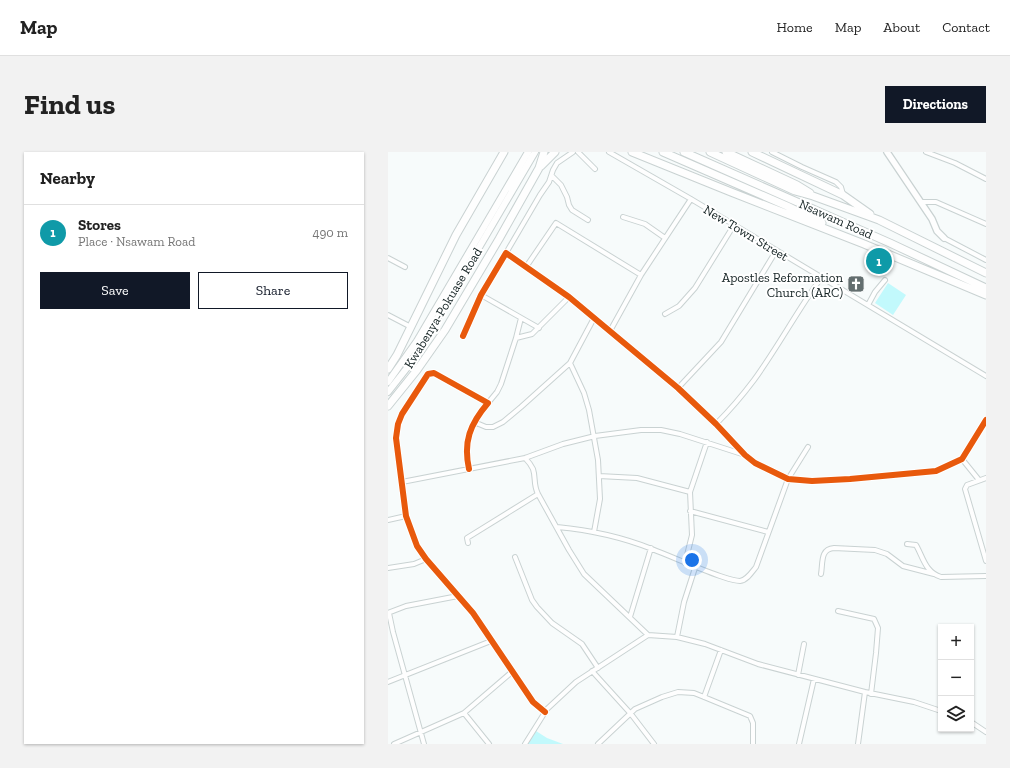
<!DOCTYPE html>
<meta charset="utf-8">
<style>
:root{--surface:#fff;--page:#f2f2f2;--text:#222;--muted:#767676;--line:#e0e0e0;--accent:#111827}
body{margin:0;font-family:"Zilla Slab",serif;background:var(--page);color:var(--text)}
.controls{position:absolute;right:12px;bottom:12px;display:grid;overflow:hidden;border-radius:0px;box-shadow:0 1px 3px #0004}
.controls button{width:36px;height:36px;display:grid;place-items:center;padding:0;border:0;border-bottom:1px solid var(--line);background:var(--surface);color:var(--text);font:20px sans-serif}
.you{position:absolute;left:304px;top:408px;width:14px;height:14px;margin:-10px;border:3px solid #fff;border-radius:50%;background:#1a73e8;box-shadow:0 0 0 6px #1a73e833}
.badge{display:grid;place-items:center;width:26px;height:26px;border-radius:50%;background:var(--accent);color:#fff;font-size:13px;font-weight:700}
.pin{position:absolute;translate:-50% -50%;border:2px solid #fff;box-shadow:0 1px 4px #0006}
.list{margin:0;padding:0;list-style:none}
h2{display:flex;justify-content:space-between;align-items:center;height:52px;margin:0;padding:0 16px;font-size:17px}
h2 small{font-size:13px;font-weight:400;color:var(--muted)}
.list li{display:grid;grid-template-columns:26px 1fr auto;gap:12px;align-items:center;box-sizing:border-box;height:56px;padding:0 16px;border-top:1px solid var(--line)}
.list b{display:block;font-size:15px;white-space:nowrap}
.list p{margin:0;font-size:13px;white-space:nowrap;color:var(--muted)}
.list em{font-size:13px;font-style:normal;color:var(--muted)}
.actions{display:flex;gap:8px;padding:12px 16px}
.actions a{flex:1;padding:9px 0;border:1px solid var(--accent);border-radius:0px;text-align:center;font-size:14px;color:var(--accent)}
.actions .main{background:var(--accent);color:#fff}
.icon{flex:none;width:22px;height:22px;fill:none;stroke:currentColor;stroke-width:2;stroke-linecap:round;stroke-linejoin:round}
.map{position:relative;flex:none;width:598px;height:592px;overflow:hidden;border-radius:0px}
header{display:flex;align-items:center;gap:24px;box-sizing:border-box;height:56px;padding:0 20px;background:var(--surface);border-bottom:1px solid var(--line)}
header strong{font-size:19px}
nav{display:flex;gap:22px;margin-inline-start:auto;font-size:14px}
.intro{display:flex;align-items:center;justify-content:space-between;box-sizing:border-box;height:96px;padding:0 24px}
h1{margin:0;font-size:28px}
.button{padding:10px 18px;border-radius:0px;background:var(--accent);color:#fff;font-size:14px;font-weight:700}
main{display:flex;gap:24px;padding:0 24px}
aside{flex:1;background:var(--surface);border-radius:0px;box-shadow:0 1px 3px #0004}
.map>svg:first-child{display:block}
.green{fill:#c2f9fc}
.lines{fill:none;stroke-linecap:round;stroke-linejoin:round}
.street-casing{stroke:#c9d2d2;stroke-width:6}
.secondary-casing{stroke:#c9d2d2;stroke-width:8}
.primary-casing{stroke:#c9d2d2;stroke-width:8}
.highway-casing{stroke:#c9d2d2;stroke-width:9}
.street{stroke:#fefefe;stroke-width:4}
.secondary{stroke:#fefefe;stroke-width:5.5}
.primary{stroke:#fefefe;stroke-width:6}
.highway{stroke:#fefefe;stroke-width:7}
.cycleway-casing{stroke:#fff;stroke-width:8}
.cycleway{stroke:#e8590c;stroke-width:6}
.labels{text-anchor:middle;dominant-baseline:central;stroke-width:4;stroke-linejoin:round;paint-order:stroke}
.street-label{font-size:13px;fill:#142223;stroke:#fff}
.poi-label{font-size:13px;fill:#142223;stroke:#fff;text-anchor:end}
</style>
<header>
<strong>Map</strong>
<nav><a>Home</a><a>Map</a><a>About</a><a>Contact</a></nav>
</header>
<div class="intro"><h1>Find us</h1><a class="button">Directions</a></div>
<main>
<aside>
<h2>Nearby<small></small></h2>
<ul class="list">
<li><span class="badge" style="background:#0f9aa8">1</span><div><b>Stores</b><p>Place · Nsawam Road</p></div><em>490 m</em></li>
</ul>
<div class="actions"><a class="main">Save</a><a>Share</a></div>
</aside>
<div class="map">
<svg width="598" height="592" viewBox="0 0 598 592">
<rect width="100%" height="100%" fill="#f7fbfb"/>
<!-- green -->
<path class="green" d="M500,131L518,143L505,163L487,151Z
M148,579L159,586L175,592H138L143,584Z"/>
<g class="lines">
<!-- street casing -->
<g class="street-casing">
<path id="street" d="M190,0L207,17
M221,0L303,47L598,224
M384,0L414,15L448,30L453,35L455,42
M538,0L567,11L598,27
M164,24L173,33L179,45L181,53L184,58L200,68
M533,50H548L598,72
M235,65L257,72L277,86
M556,86L598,108
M118,101L152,43L161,30L165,18L169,11L185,0
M0,106L17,115
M138,115L168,71L253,123
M93,143L151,176
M480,153L487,140L497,128
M277,162L291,154L307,136L346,73
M0,163L23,175
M222,179L253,123L303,47
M75,184L93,143L118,101L181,145L290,236L328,272L357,303L367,311L400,327L424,329L462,327L548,319L574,307L598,268
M128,186L133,166
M182,211L196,241L201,258L210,308L212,347L206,380
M290,236L333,190L388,99
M100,251L109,240L113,232L128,186L144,182L181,145
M86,270L98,275H105L115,270L133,255L182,211L206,166
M328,272C342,258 354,244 366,228C390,195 409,159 433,126
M137,306C140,309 143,313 145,317C148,326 145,332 150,342L181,398L196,422L260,483
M574,307L591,328
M81,317C75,290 82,272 100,251L46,221L40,222L14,262L10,272L8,286L18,364L29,394L38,407L85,461L145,550L157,560
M211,324L249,326L302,340
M598,326L579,333L577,337L598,409
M14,330L137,306L175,292L207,284L253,278H273L292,282L357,303
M302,359L380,380
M0,368L18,364
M169,375C202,378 234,385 264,397C287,406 309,416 332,424C338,426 346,429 352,429C359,428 364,420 368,415L400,327L420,295
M80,391L79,386L150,342
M519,392L528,393C535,405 537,420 553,425L598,424
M127,405L144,448L149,455L164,471L194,492L210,516
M297,411L304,383L302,340L319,290
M0,416L26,412L38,407
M433,422C435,411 432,397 446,396L487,398L499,402L515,414L546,422
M450,459L486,467L490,476L488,501L483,542
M0,461L18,454L70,444
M1,461L5,480L36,592
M242,465L263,396
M289,485L296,450L307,416
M204,519L243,562L266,592
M410,523L416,492
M0,530L103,489
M316,545L333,498
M76,561L101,592
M583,570L598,580
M6,592L76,561L125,519
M137,592L159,557L188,530L260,483L289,485L317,492L370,512L477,540L526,550L553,559
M210,592L247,557L274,545L290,540L306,541L316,545L362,564L365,571V592
M411,592L426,527
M470,592L477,540"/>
</g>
<!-- secondary casing -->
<g class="secondary-casing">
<path id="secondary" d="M499,0L544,67L549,79L556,86"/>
</g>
<!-- primary casing -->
<g class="primary-casing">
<path id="primary" d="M0,230L29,189L140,0
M0,240L22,212L35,191L147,0"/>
</g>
<!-- highway casing -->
<g class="highway-casing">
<path id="highway" d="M244,0L343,40L476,92L598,143
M275,0L399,54L434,71
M296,0L502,91L598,136
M322,0L407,39L425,44L491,68L598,121
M338,0L409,33L422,41
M364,0L455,43L482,62
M153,14L167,0
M0,217L9,203L68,83L116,0
M0,254L29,218L57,178L111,87L151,16L156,0"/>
</g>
<!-- street -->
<use href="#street" class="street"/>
<!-- secondary -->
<use href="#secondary" class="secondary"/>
<!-- primary -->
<use href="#primary" class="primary"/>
<!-- highway -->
<use href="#highway" class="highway"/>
<!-- cycleway casing -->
<g class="cycleway-casing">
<path id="cycleway" d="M75,184L93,143L118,101L181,145L290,236L328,272L357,303L367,311L400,327L424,329L462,327L548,319L574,307L598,268
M81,317C75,290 82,272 100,251L46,221L40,222L14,262L10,272L8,286L18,364L29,394L38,407L85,461L145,550L157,560"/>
</g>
<!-- cycleway -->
<use href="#cycleway" class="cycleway"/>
</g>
<!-- icons -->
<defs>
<g id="church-square" transform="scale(0.9)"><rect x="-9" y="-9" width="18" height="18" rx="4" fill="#636e6f" stroke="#fff"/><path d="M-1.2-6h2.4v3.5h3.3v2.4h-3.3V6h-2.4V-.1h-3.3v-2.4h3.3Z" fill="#fff"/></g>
</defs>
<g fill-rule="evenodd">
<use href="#church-square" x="468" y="132"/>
</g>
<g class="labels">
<!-- street labels -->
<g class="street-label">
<text transform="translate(448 67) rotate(24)">Nsawam Road</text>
<text transform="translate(358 81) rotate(31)">New Town Street</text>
<text transform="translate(55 156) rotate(-59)">Kwabenya-Pokuase Road</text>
</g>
<!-- poi labels -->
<g class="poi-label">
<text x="455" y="125">Apostles Reformation<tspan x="455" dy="15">Church (ARC)</tspan></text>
</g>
</g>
</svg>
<div class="controls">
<button>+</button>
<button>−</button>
<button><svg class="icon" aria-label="layers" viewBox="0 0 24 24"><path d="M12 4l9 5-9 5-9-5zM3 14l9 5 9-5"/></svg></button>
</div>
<div class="you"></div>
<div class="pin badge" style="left:491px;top:109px;background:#0f9aa8">1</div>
</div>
</main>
